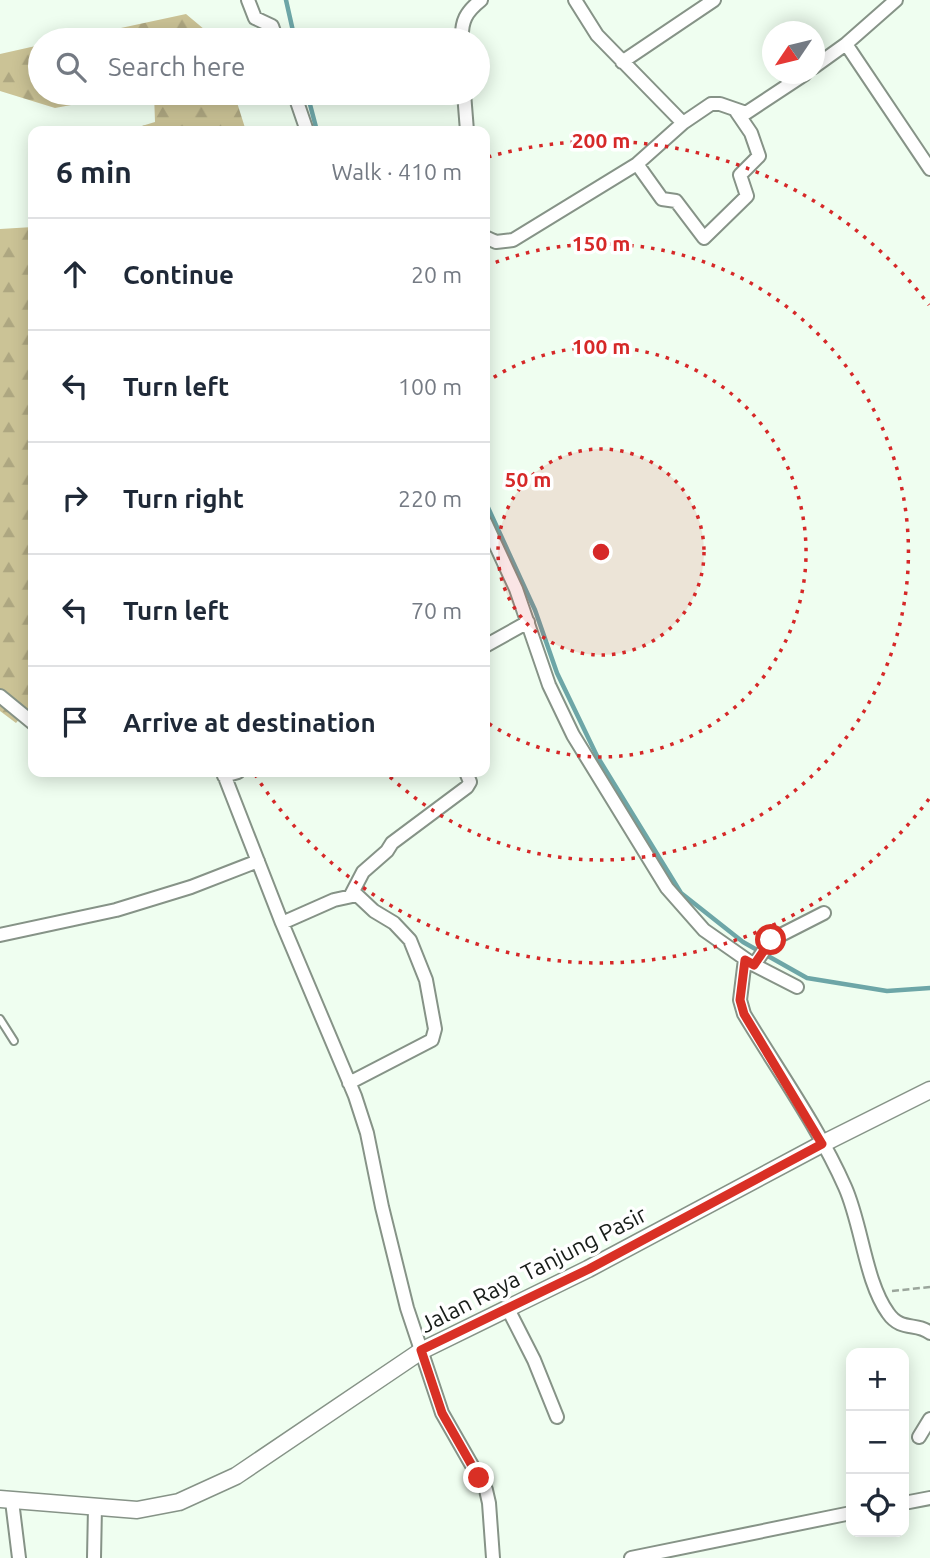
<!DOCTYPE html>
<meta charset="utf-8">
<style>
:root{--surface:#fff;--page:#f2f2f3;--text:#1f2937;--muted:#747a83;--line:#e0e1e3}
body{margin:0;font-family:Ubuntu,sans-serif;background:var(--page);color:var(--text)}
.controls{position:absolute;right:21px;bottom:21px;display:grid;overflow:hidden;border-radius:14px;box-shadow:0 4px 18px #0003}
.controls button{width:63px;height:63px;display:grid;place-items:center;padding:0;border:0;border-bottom:2px solid var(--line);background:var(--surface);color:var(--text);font:35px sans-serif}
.compass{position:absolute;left:762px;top:21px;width:63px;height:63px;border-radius:50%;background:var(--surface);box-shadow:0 4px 18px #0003;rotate:235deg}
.stop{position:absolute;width:21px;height:21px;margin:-16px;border:5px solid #d93025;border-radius:50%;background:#fff}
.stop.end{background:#d93025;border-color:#fff;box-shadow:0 2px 7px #0008}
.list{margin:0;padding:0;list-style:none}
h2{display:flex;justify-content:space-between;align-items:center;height:91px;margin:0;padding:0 28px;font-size:30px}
h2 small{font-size:23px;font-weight:400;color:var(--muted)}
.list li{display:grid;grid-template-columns:46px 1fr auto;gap:21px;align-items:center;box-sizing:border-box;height:112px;padding:0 28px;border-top:2px solid var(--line)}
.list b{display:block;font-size:26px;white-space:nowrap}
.list em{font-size:23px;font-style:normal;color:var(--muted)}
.icon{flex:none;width:38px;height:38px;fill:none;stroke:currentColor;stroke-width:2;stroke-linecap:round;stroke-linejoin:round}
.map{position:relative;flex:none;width:930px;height:1558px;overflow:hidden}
.search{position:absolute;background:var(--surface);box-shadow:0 4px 18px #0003;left:28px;top:28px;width:462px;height:77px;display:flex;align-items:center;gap:18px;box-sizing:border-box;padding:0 24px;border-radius:38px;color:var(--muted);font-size:26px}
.panel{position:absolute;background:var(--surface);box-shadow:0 4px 18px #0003;left:28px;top:126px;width:462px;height:651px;border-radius:14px}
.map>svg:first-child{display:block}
.forest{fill:url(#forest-firs)}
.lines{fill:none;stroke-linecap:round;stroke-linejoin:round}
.stream{stroke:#6da6a7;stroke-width:4.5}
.service-casing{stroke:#869387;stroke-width:10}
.minor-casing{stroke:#869387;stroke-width:16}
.tertiary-casing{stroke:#869387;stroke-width:19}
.path{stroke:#9ba69c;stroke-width:2.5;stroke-dasharray:7 3.5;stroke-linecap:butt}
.service{stroke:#fff;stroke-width:6}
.minor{stroke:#fff;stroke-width:12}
.tertiary{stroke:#fff;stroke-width:16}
.route{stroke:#d93025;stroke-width:9}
.ring{fill:none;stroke:#d62828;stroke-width:3.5;stroke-dasharray:3.5 7}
.labels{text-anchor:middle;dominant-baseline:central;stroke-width:7;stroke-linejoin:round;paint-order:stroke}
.street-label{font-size:23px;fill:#181d19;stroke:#fff}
.centre{fill:#d62828;stroke:#fff;stroke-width:3.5}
.ring-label{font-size:21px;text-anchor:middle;font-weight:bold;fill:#d62828;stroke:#fff;stroke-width:7;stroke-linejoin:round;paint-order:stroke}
</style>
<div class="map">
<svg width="930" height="1558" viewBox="0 0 930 1558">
<defs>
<pattern id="forest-firs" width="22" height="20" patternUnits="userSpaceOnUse" patternTransform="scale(1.75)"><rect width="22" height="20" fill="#cbc396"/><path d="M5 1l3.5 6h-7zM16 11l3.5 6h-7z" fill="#aea781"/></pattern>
</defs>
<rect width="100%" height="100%" fill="#effef0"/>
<!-- forest -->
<path class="forest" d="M186,14L217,40H65Z
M40,45V93H135L55,108L0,91V54Z
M154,93H234L246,131H125L155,122Z
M33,227V703L16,723L0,711V229Z"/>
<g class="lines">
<!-- stream -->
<path class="stream" d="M286,0L295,40
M307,93L317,131
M485,501L535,610L557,673L597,756L681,893L743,942L807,978L887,991L930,988"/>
<!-- service casing -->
<g class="service-casing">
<path id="service" d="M0,1019L14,1041"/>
</g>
<!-- minor casing -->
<g class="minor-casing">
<path id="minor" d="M248,0L255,18L272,26L277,40
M575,0L597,35L683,123
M462,40C461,21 466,12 481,0
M846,44L930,169
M622,62L714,0
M814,67L846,44L896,0
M294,93L307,131
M464,93L467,131
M637,164L662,199L676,201L704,238L747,196L740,175L759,156L751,133L736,111
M485,237L496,242L513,240L637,164L683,123L711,104H720L746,113L805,74
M485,522L516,589L549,685L573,735L667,888L704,930L754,965L797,987
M485,646L528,622
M0,696L33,723
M223,772L282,923L355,1096L367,1133L382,1207L407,1308L442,1413L486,1490L489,1503L493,1558
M224,776L238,772
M351,895L363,872L387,851L392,843L467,787L470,782L466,772
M282,923L334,900L357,895L374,911L394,923L410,940L426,980L435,1029L432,1040L349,1083
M0,935L116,910L191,887L258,861
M745,959L740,1000L744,1014C777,1069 819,1128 845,1187C862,1225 865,1281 888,1313C901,1332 917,1322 930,1333
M754,965L771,940L824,913
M508,1309L534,1360L557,1417
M919,1437L930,1419
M12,1501L19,1558
M904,1503L930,1498
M94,1558L95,1507
M631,1558L851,1513"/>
</g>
<!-- tertiary casing -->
<g class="tertiary-casing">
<path id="tertiary" d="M0,1499L137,1510L179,1502L236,1476L421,1351L588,1269L822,1144L930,1090"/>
</g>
<!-- path -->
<path class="path" d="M892,1291L930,1287"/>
<!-- service -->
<use href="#service" class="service"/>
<!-- minor -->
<use href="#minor" class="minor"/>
<!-- tertiary -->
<use href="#tertiary" class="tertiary"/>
</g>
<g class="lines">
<!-- route -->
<path class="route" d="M479,1478L442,1413L421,1350L589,1269L822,1144L744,1014L740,1000L745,960L754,965L771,940"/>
</g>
<!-- distance rings -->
<circle cx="601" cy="552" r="103" fill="#d62828" fill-opacity=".12"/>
<g class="ring">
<circle cx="601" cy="552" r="103"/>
<path d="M485 383A205 205 0 1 1 485 721"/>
<path d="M486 266A308 308 0 1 1 387 774"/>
<path d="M929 799A411 411 0 0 1 254 773M488 157A411 411 0 0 1 929 305"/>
</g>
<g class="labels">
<!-- street labels -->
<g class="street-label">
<text transform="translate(533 1269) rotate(-27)">Jalan Raya Tanjung Pasir</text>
</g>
</g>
<circle cx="601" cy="552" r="10" class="centre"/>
<g class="ring-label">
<text x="601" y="148">200 m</text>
<text x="601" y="251">150 m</text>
<text x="601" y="354">100 m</text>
<text x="528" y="487">50 m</text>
</g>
</svg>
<div class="controls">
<button>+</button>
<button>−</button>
<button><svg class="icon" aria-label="locate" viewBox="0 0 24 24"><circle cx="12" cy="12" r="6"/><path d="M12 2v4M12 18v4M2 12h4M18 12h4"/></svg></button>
</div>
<svg class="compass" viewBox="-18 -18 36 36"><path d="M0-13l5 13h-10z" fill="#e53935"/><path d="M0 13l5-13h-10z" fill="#747a83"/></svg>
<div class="stop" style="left:771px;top:940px"></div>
<div class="stop end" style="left:479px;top:1478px"></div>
<div class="search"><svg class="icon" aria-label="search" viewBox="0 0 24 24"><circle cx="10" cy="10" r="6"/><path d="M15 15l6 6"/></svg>Search here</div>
<section class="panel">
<h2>6 min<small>Walk · 410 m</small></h2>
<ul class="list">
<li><svg class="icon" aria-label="ahead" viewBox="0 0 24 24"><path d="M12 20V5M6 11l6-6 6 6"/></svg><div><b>Continue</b></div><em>20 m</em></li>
<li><svg class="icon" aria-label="left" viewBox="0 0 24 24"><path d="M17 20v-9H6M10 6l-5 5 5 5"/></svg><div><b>Turn left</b></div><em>100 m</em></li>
<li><svg class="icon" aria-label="right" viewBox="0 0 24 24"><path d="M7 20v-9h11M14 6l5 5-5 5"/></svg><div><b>Turn right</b></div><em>220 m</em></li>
<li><svg class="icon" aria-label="left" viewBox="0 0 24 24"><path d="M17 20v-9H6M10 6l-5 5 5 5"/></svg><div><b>Turn left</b></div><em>70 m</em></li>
<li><svg class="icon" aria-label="arrive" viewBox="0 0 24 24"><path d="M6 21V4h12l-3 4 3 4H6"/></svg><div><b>Arrive at destination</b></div></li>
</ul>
</section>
</div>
